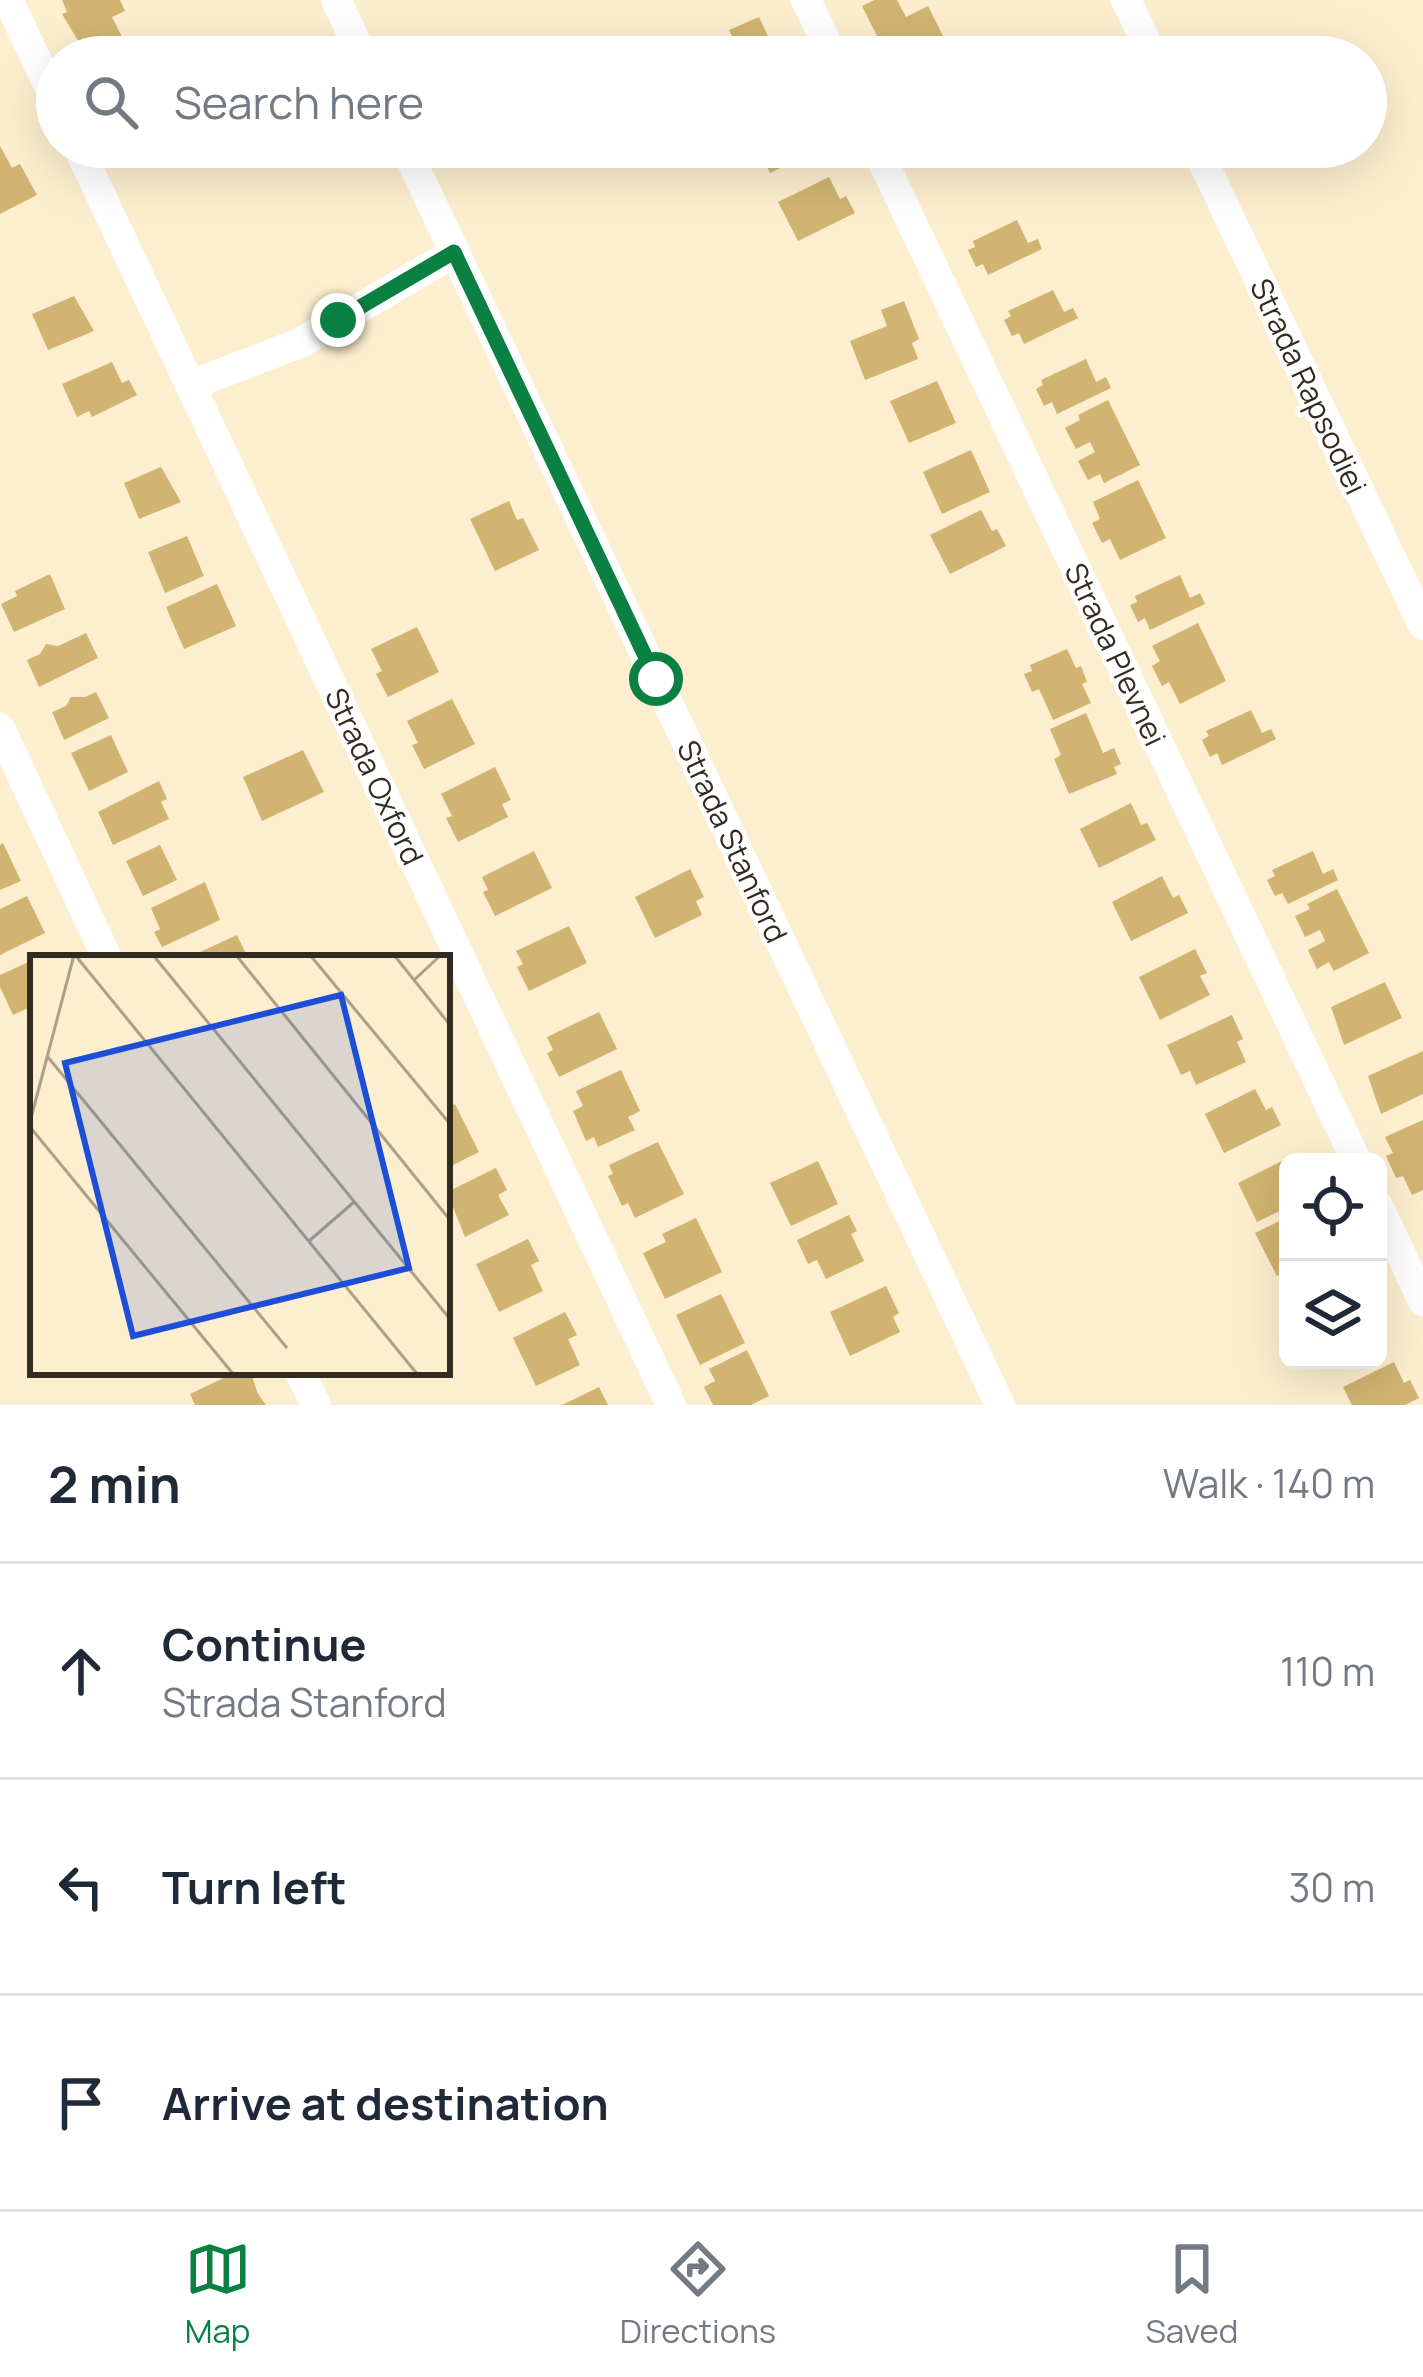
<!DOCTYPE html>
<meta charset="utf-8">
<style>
:root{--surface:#fff;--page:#f2f2f3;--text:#1f2937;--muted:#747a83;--line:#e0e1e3;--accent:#0b8043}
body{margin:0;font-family:Manrope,sans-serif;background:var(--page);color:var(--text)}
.controls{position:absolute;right:36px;bottom:36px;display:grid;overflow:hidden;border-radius:18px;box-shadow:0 12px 48px #0002}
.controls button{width:108px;height:108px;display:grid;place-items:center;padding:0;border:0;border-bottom:3px solid var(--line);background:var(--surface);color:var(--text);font:60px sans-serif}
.stop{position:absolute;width:36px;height:36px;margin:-27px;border:9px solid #0b8043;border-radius:50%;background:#fff}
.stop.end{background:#0b8043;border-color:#fff;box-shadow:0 3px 12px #0008}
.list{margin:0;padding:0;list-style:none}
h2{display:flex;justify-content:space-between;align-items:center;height:156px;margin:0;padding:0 48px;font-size:51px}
h2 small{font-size:39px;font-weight:400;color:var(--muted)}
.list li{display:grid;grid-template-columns:78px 1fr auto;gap:36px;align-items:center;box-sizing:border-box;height:216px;padding:0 48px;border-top:3px solid var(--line)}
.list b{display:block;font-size:45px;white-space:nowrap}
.list p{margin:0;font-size:39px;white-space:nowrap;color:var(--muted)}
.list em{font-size:39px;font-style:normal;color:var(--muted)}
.icon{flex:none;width:66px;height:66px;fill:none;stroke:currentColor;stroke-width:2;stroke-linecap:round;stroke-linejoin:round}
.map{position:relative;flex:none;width:1423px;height:1405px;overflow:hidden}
.search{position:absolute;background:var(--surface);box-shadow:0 12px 48px #0002;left:36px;right:36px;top:36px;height:132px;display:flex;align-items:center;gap:30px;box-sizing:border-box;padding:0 42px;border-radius:66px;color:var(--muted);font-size:45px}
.sheet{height:804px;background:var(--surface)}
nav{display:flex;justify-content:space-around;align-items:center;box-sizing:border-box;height:168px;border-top:3px solid var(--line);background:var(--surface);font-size:33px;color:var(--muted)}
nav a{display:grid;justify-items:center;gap:6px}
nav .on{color:var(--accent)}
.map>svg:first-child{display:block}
.building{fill:#d1b471}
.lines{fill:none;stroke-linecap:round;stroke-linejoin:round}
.street{stroke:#fff;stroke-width:30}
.route{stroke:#0b8043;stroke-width:15}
.labels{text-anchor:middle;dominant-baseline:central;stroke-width:9;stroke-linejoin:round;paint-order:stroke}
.street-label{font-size:30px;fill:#322c20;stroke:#fff}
.inset-road{fill:none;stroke:#aba088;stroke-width:3}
.view{fill:#1d4ed8;fill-opacity:0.15;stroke:#1d4ed8;stroke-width:6}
.inset-edge{fill:none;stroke:#322c20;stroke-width:6}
</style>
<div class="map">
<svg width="1423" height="1405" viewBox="0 0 1423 1405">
<rect width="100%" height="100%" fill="#fceece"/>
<!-- building -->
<path class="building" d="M62,0H120L125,11L112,17L122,37L86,54L62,14L67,12Z
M874,0H897L906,17L928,6L946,42L915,57H878L872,44L879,40L862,6Z
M759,17L773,47L780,44L786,57H741L729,30Z
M0,146L12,168L20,164L37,195L0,214Z
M758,147H825L770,173Z
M829,177L840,199L846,196L855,213L798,241L778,202Z
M1017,220L1028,243L1038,239L1042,249L988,275L983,264L976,267L968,250L975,247L973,241Z
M1053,290L1064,312L1073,308L1078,318L1024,344L1019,333L1012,336L1004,320L1011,316L1008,311Z
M74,296L94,331L48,350L32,314Z
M904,301L919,339L912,343L918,359L865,380L850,341L887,326L881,310Z
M1086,359L1096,382L1106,377L1111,388L1057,414L1052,402L1044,406L1036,389L1043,385L1041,380Z
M112,362L122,383L129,380L137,395L92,417L89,411L77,417L62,384Z
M937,381L956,423L909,443L890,401Z
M1108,400L1140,465L1104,483L1100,474L1088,480L1078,461L1095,452L1090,442L1076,449L1065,428L1080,420L1078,415Z
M971,450L990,492L942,514L923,472Z
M161,467L181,502L139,519L124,483Z
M1138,480L1166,538L1120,560L1110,539L1102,543L1092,523L1100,519L1093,502Z
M509,501L517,520L523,518L539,550L495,571L470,519Z
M981,510L992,531L997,529L1006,546L950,574L930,535Z
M187,536L204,576L165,593L148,552Z
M50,574L65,609L14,632L1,604L17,596L15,591Z
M1180,575L1190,598L1200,593L1205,604L1150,630L1145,618L1138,622L1130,605L1137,602L1135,596Z
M217,584L236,626L184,649L166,607Z
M1198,623L1226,681L1180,704L1169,682L1162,686L1152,666L1160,661L1152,646Z
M417,627L439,672L388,697L376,674L382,671L371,649Z
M86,633L98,658L39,687L27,660L40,654L46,644L58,646Z
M1067,649L1076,668L1081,666L1087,682L1082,684L1091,703L1053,720L1039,689L1032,692L1024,674L1032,671L1030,665Z
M96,692L109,718L64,740L52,712L66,706L71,697H85Z
M452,699L475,744L424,769L412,745L418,743L407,721Z
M1251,710L1262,733L1271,729L1276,739L1222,765L1217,753L1210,757L1202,740L1209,736L1206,731Z
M1086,713L1103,753L1114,748L1121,764L1114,767L1117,774L1069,794L1054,759L1061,755L1050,729Z
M111,735L128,772L89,791L71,753Z
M303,750L324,792L262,821L243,777Z
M495,767L511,800L502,804L508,817L458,842L446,818L452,816L441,794Z
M159,781L167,799L161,802L169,819L113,845L98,812Z
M1131,803L1141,825L1147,823L1156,840L1099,868L1080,829Z
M3,843L21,881L0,890V845Z
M160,845L177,880L143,896L126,861Z
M534,851L552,888L495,916L483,892L488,890L482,877Z
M1313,851L1323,874L1333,869L1338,880L1288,904L1282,893L1275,896L1267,880L1275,876L1272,870Z
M690,869L704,897L696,901L702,915L655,938L635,897Z
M1162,876L1173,898L1179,895L1188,913L1131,941L1112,902Z
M205,882L220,920L162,947L154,932L160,929L151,908Z
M1337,889L1369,953L1334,971L1329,962L1317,969L1308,950L1325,941L1320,930L1305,937L1295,916L1310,909L1307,904Z
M27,896L45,933L0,955V909Z
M569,926L587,963L529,991L517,967L523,964L516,951Z
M237,935L248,958H187Z
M1195,949L1207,973L1200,976L1210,995L1160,1020L1139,977Z
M33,960V1006L13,1015L0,987V975Z
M1385,982L1402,1018L1344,1045L1331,1007Z
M599,1012L617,1049L559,1077L547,1053L553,1050L547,1037Z
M1232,1015L1243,1039L1237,1042L1246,1062L1196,1085L1190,1071L1181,1075L1167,1045Z
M1423,1051V1094L1381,1114L1368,1076Z
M621,1070L640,1111L628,1117L635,1130L598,1147L594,1137L586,1141L573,1111L583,1106L576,1091Z
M1255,1089L1266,1110L1272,1107L1281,1125L1224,1153L1205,1114Z
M455,1104L479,1152L447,1168V1107Z
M1423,1120V1190L1412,1195L1403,1176L1396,1178L1386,1156L1393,1153L1385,1137Z
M658,1142L684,1194L635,1218L628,1203L622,1206L608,1176L613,1174L609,1165Z
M1288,1158V1207L1257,1222L1238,1183Z
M818,1161L838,1204L791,1226L770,1183Z
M496,1168L507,1190L498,1195L509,1215L465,1237L447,1192Z
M849,1215L857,1231L851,1234L864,1261L826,1279L817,1260L808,1264L797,1240Z
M1288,1217V1270L1277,1276L1255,1233Z
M696,1218L722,1272L665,1299L643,1253L666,1242L662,1234Z
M528,1239L539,1261L531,1265L543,1291L499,1312L476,1264Z
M886,1286L899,1313L893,1317L900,1332L850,1356L830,1312Z
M721,1294L745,1343L700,1365L676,1315Z
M565,1312L577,1335L568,1339L580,1365L536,1386L513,1338Z
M747,1350L769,1396L751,1405H713L704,1387L715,1381L709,1369Z
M1394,1362L1404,1383L1410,1380L1419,1398L1405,1405H1352L1343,1387Z
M236,1372H251L257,1392L266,1405H195L190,1394Z
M599,1387L608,1405H562Z"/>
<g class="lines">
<!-- street -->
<path class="street" d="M8,0L57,103
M336,0L363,57
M806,0L833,57
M1126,0L1153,57
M78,147L671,1405
M405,147L1000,1405
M876,147L1357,1162
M1196,147L1423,625
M191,385L300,343L455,252
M0,728L107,958
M1378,1206L1423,1301
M300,1372L316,1405"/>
</g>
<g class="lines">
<!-- route -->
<path class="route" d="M338,320L454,252L656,679"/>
</g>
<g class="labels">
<!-- street labels -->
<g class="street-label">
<text transform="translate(1309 386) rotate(65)">Strada Rapsodiei</text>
<text transform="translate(1116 654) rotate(65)">Strada Plevnei</text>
<text transform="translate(375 776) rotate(65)">Strada Oxford</text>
<text transform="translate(733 841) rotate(65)">Strada Stanford</text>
</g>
</g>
<!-- overview -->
<g transform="translate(30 955)">
<rect width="420" height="420" fill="#fceece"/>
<path class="inset-road" d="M45,0L388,420M123,0L420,364M206,0L420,265M280,0L420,169M364,0L420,70M384,25L411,0M17,101L257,393M0,167L44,0M0,172L204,420M279,286L324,247"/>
<path class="view" d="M311,40L379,313L103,381L35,108Z"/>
<rect width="420" height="420" class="inset-edge"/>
</g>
</svg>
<div class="controls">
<button><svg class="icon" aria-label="locate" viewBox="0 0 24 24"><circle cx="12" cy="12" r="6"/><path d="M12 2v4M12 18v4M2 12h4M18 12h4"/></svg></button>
<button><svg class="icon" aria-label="layers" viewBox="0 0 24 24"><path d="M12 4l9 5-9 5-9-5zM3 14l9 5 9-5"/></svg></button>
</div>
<div class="stop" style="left:656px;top:679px"></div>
<div class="stop end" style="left:338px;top:320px"></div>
<div class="search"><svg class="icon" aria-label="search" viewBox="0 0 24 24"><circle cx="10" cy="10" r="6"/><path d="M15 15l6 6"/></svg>Search here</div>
</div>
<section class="sheet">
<h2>2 min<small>Walk · 140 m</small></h2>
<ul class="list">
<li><svg class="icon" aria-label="ahead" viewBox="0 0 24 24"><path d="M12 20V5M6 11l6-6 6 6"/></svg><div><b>Continue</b><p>Strada Stanford</p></div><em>110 m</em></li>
<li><svg class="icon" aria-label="left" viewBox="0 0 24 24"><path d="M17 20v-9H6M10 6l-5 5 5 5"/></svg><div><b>Turn left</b></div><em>30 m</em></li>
<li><svg class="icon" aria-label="arrive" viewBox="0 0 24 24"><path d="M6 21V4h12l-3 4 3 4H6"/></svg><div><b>Arrive at destination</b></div></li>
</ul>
</section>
<nav>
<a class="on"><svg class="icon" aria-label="map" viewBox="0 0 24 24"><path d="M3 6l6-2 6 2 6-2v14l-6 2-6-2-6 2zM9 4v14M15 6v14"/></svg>Map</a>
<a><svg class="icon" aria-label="directions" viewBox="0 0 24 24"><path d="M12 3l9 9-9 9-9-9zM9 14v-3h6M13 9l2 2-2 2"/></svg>Directions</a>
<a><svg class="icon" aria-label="saved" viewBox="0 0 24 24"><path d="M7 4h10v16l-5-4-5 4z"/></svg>Saved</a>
</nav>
